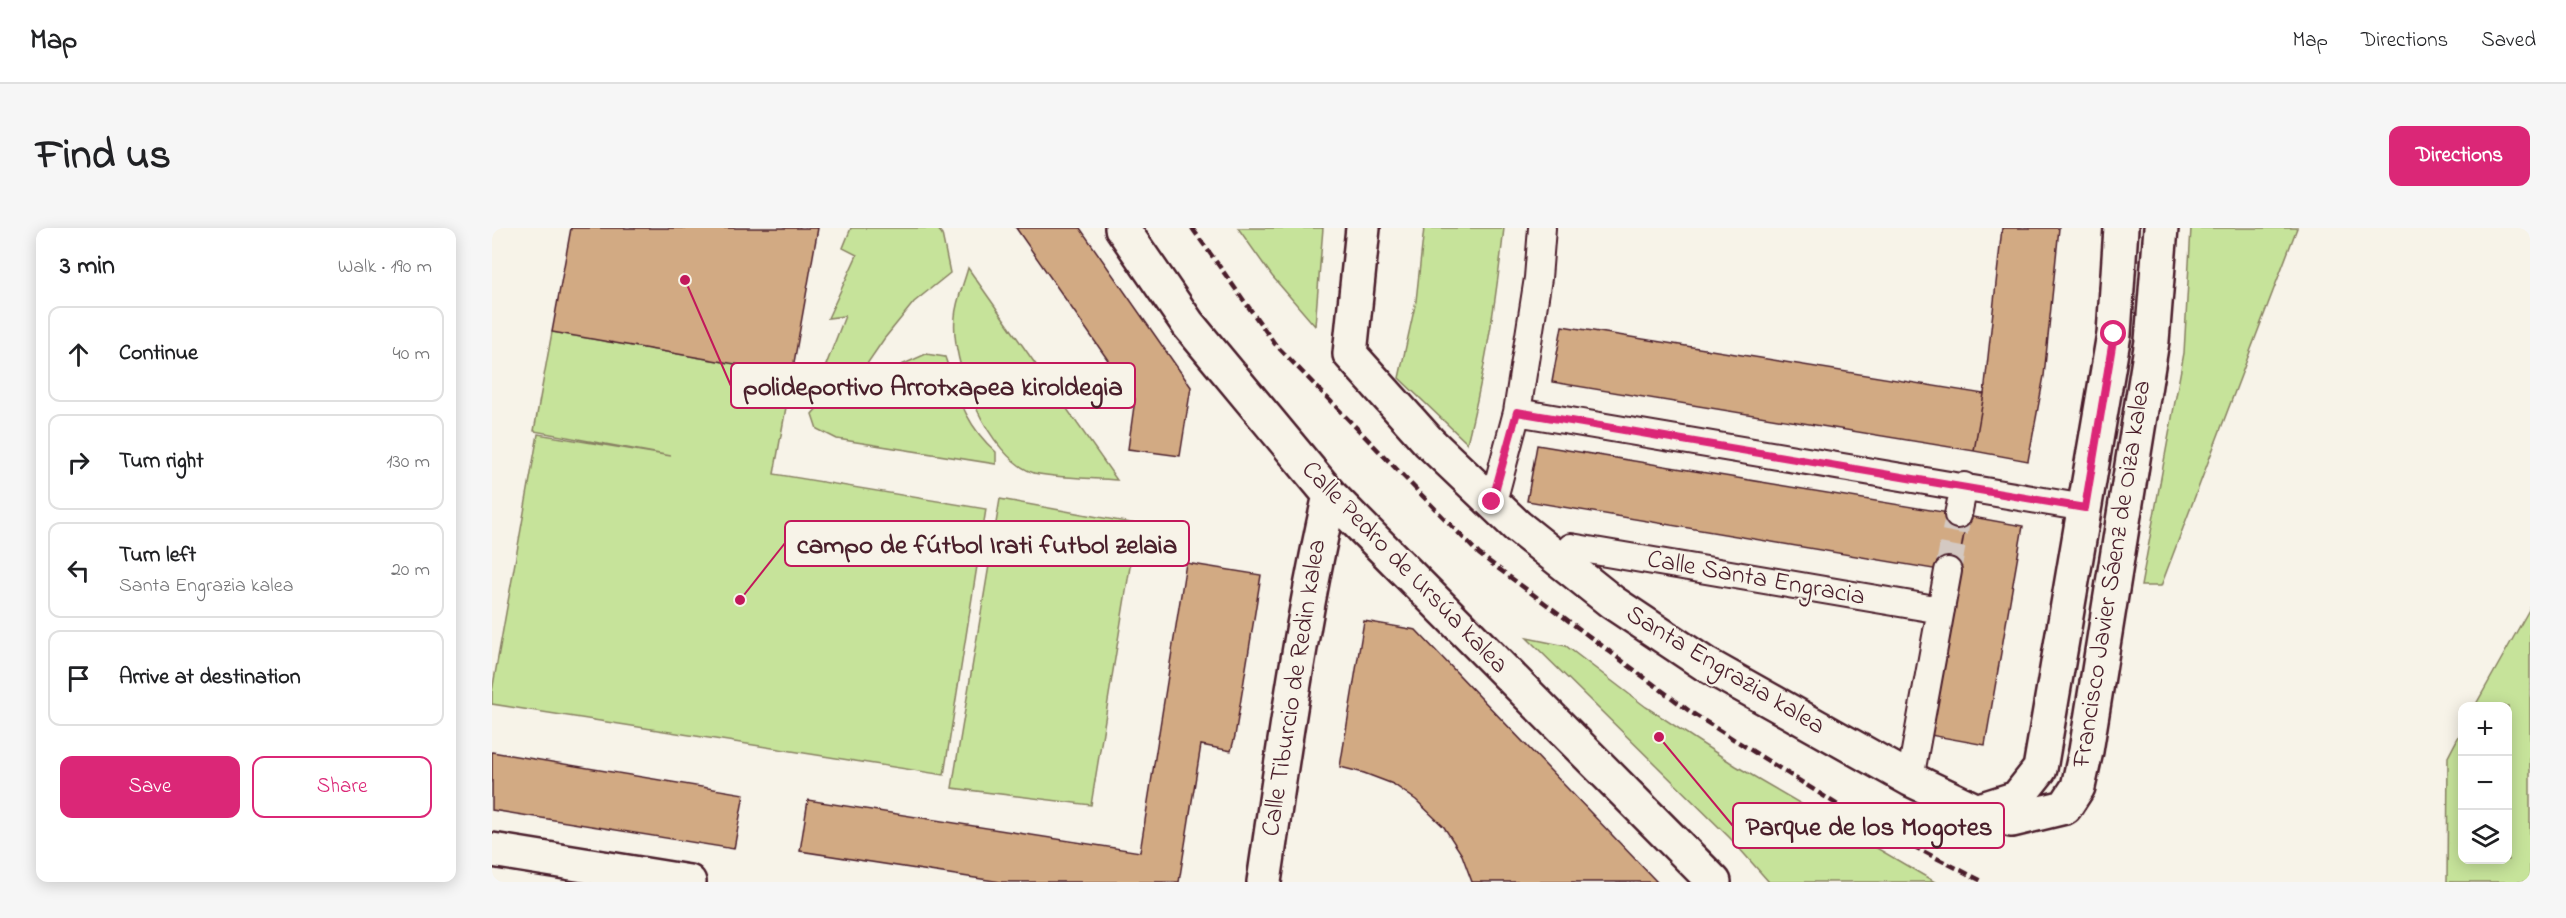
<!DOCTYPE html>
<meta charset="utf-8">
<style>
:root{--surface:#fff;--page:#f6f6f6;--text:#202124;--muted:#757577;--line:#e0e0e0;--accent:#db2777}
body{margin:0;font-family:"Indie Flower",sans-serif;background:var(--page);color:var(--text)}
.controls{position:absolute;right:18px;bottom:18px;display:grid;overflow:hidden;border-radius:12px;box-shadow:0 3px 15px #0003}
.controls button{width:54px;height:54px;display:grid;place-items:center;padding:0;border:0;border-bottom:2px solid var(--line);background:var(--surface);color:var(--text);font:30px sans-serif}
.stop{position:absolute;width:18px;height:18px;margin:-14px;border:4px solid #db2777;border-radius:50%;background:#fff}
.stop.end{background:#db2777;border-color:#fff;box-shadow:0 2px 6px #0008}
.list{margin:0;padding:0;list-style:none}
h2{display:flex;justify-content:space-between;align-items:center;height:78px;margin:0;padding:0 24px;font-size:26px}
h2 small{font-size:20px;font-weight:400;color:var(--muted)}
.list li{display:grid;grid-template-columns:39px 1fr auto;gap:18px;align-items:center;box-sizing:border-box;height:96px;margin:0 12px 12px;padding:0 12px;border:2px solid var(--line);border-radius:12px}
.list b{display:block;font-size:22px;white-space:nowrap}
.list p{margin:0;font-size:20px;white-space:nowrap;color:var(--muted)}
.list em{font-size:20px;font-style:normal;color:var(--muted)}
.actions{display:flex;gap:12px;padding:18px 24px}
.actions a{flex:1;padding:14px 0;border:2px solid var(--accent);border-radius:12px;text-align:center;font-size:21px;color:var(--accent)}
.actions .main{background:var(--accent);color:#fff}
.icon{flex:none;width:33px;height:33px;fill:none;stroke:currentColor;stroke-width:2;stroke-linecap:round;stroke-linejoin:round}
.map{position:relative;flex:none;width:2038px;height:654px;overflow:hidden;border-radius:12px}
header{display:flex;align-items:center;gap:36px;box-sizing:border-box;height:84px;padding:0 30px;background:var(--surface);border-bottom:2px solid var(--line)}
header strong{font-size:28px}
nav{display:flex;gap:33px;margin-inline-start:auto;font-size:21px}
.intro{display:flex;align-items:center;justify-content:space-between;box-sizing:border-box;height:144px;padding:0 36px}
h1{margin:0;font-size:42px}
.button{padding:15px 27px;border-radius:12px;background:var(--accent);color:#fff;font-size:21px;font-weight:700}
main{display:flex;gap:36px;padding:0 36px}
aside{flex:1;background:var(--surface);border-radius:12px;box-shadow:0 3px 15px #0003}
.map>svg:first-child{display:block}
.green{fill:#c6e39a;stroke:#888162;stroke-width:1.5}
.building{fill:#d2aa83;stroke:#4a1f2b;stroke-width:1.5}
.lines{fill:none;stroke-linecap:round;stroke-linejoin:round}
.pedestrian-tunnel{stroke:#d4c9c2;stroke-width:26;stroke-dasharray:26 13;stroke-linecap:butt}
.pedestrian-casing{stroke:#4a1f2b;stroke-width:30}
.minor-casing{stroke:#4a1f2b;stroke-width:38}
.tertiary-casing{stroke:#4a1f2b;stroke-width:38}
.pedestrian{stroke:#f7f3e8;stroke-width:26}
.minor{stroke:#f7f3e8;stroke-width:33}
.tertiary{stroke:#f7f3e8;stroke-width:33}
.rail{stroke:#4a1f2b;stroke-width:4.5;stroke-dasharray:9 4.5;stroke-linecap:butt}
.route{stroke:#db2777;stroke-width:8}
.labels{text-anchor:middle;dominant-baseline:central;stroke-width:4.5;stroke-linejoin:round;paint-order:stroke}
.street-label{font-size:26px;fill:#4a1f2b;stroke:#f7f3e8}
.leader{fill:none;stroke:#c2185b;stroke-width:2}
.callout-dot{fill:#c2185b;stroke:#f7f3e8;stroke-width:2}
.callout{fill:#f7f3e8;stroke:#c2185b;stroke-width:2}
.callout-label{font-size:27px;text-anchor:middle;font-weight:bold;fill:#4a1f2b}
</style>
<header>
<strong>Map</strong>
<nav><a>Map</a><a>Directions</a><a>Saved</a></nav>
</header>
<div class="intro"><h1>Find us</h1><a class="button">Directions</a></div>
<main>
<aside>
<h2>3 min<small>Walk · 190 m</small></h2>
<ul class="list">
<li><svg class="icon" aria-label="ahead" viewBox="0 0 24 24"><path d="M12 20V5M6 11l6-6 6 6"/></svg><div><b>Continue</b></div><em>40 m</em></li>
<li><svg class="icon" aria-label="right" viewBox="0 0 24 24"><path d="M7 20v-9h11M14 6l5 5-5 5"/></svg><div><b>Turn right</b></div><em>130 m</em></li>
<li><svg class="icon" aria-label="left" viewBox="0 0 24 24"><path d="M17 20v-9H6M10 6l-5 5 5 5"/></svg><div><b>Turn left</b><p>Santa Engrazia kalea</p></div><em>20 m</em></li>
<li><svg class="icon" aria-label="arrive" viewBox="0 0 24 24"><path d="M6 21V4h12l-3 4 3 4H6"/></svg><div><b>Arrive at destination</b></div></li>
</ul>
<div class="actions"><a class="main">Save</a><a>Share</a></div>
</aside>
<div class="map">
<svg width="2038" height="654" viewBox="0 0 2038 654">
<rect width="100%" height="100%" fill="#f7f3e8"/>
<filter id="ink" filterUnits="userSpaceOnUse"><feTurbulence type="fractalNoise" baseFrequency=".0167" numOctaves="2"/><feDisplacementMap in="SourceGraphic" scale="12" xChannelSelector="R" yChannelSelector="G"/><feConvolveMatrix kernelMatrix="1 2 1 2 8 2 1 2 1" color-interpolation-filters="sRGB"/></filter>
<g filter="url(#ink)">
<!-- green -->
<path class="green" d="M359,0H445L450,6L458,45L422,74L392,111L375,136L324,163L353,88L336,90L365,27L351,20Z
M746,0H831L823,98L780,48Z
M932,0H1012C1004,73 993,144 975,215L907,150L924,73Z
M1699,0H1805L1669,358H1649L1692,125Z
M476,40L625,252C603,250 561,250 542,245C496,230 458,134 463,89C464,73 472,55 476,40Z
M60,104L300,146L282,246L494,281L452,547L0,476V463L46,206L179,228L42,203Z
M434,126L453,129C466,167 473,197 504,224V236L345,211L325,201L320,186L333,171Z
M508,271L645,296L599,577L460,560Z
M2038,380V654H1955L1956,529L1970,502V632H2016V478H1983Z
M1035,410L1074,418L1154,479L1244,538L1443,654H1277L1238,610Z"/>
<!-- building -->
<path class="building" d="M79,0H326L300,146L60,104Z
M524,0H588L699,159L688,228L636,221L643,171Z
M1510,0H1567L1552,148L1536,233L1482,223L1492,166Z
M1070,98L1492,166L1482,223L1060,154Z
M1045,217L1475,288L1465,345L1035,273Z
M1475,288L1531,298L1493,517L1438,507Z
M694,335L769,347L743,508L739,523L709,517L687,654H509L308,623L316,572L648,624Z
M872,393L924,402L1165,654H980L970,627L952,599L924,572L901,556L872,545L848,539Z
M0,524L252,566L242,621L0,582Z"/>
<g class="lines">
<!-- pedestrian-tunnel -->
<path class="pedestrian-tunnel" d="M1456,343L1466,287"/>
<!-- pedestrian casing -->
<g class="pedestrian-casing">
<path id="pedestrian" d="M1025,184L1593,280
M1001,274L1025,184L1046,50L1050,0
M1466,287L1472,258
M1079,319L1449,382
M1418,551L1456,343"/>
</g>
<!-- minor casing -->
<g class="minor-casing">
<path id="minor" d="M630,0L696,96L838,267L1222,654
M871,0L858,126L937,214L1025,298L1120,374L1213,436L1418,551L1485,583L1520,592L1573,579L1586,559L1594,523L1660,113L1669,0
M1487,582L1525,570L1548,541L1622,106L1629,0
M772,654C791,525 809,395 838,267"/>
</g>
<!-- tertiary casing -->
<g class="tertiary-casing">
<path id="tertiary" d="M0,622L197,654"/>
</g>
<!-- pedestrian -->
<use href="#pedestrian" class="pedestrian"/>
<!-- minor -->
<use href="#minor" class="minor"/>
<!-- tertiary -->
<use href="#tertiary" class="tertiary"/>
<!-- rail -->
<path class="rail" d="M700,0L783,116L987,326L1200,485L1373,594L1492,654"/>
</g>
</g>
<g class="lines" filter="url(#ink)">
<!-- route -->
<path class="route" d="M1000,274L1025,184L1593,280L1622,106"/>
</g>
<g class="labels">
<!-- street labels -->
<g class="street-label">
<text transform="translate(912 340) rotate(46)">Calle Pedro de Ursúa kalea</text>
<text transform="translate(1621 346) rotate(-81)">Francisco Javier Sáenz de Oiza kalea</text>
<text transform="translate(1264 351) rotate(10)">Calle Santa Engracia</text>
<text transform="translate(1233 443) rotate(31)">Santa Engrazia kalea</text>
<text transform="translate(803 460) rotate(-81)">Calle Tiburcio de Redin kalea</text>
</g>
</g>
<!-- callouts -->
<path class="leader" d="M193 52L239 158M248 372L293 315M1167 509L1241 598"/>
<g class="callout-dot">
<circle cx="193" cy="52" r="6"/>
<circle cx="248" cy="372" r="6"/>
<circle cx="1167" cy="509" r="6"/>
</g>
<g class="callout">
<rect x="239" y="135" width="404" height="45" rx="6"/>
<rect x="293" y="293" width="404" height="45" rx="6"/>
<rect x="1241" y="575" width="271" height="45" rx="6"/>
</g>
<g class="callout-label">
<text x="441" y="167">polideportivo Arrotxapea kiroldegia</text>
<text x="495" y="325">campo de fútbol Irati futbol zelaia</text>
<text x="1377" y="607">Parque de los Mogotes</text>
</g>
</svg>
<div class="controls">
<button>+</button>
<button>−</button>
<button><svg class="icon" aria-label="layers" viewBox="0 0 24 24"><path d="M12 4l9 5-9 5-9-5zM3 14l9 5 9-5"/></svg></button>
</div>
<div class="stop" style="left:1622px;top:106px"></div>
<div class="stop end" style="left:1000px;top:274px"></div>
</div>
</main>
